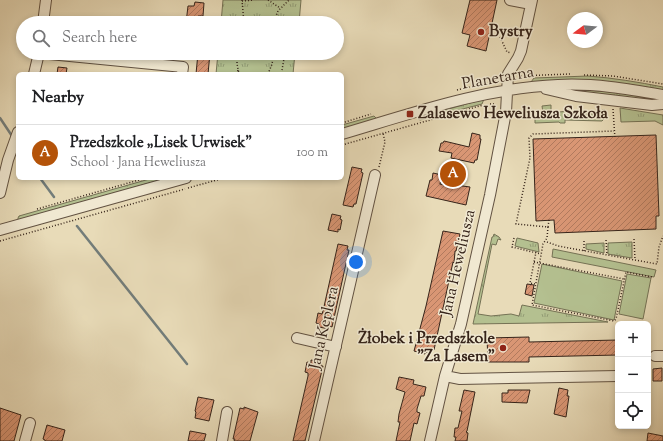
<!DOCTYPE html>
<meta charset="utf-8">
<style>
:root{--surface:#fff;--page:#f2f2f2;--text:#202124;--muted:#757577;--line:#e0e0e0;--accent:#b45309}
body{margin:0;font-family:"Sorts Mill Goudy",serif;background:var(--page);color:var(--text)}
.controls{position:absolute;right:12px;bottom:12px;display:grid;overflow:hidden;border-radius:6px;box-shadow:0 2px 6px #0003}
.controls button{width:36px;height:36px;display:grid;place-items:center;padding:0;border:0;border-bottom:1px solid var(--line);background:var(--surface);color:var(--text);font:20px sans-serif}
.compass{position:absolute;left:567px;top:12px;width:36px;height:36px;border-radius:50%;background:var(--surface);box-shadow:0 2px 6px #0003;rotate:254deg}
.you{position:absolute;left:356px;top:262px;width:14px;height:14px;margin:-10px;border:3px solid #fff;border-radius:50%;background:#1a73e8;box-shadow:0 0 0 6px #1a73e833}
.badge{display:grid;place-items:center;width:26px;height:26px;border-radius:50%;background:var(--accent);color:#fff;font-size:13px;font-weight:700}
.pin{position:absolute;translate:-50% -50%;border:2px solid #fff;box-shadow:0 1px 4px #0006}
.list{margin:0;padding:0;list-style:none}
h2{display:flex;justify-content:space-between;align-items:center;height:52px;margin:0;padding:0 16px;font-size:17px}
h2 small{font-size:13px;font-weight:400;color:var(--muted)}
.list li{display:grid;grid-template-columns:26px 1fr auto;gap:12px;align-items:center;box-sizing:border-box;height:56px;padding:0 16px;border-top:1px solid var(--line)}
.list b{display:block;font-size:15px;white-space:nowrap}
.list p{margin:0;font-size:13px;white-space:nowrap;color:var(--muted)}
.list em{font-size:13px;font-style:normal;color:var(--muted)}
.icon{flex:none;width:22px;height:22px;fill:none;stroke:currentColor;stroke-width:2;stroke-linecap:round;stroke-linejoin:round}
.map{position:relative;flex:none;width:663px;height:441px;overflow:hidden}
.search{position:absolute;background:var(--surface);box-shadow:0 2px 6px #0003;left:16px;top:16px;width:328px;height:44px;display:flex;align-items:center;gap:10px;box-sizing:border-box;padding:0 14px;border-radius:22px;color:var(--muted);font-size:15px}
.panel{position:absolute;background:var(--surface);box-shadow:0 2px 6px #0003;left:16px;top:72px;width:328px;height:108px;border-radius:6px}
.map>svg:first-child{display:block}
.grass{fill:url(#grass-tufts);stroke:#757255}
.pitch{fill:#b4c090;stroke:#757255}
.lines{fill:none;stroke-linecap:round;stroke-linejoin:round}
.stream{stroke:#737d7a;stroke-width:2.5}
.building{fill:url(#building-hatch);stroke:#36241a}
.minor-casing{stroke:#625242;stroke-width:12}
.path{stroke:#36241a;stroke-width:1.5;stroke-dasharray:1 2;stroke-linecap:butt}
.minor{stroke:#f0e8d1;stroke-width:10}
.poi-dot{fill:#8f2418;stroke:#f0e8d1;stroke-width:1.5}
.labels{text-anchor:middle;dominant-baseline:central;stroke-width:3;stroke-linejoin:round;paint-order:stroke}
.poi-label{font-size:16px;font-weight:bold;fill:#36241a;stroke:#f0e8d1;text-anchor:start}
.street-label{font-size:16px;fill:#36241a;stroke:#f0e8d1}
</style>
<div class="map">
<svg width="663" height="441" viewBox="0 0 663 441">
<defs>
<pattern id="grass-tufts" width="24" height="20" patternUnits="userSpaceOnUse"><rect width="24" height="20" fill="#b4c090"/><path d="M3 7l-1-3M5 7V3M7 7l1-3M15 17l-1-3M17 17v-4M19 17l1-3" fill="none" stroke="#939c75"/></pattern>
<pattern id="building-hatch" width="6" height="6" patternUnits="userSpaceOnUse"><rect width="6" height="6" fill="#d99674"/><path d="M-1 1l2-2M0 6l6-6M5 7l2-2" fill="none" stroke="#b17a5e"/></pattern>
</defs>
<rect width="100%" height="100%" fill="#e8dbb8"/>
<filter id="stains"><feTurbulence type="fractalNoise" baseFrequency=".005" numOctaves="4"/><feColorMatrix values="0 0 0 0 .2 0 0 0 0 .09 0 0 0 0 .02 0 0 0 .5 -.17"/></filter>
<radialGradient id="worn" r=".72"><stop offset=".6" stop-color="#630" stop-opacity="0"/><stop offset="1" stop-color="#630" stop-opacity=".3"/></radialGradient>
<!-- grass -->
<path class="grass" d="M223,0H301L299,23H221Z
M218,53H295L293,74H216Z
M588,76C614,78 638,82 663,87V90C619,82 576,78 531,82L534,78Z
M577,90L617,92L657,100L656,102L576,91Z
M484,99L482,104L420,120L417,118Z
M551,105V113L568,111V112H574L575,114H593L596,116V113H602V110H605V118L602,121L565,120V123H560L559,122L535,123V116L543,113L542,106Z
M620,108L663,115V125L655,121L621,122Z
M374,116L377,119L342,129V125Z
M153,178H167L18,220V218L19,216Z
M494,234L499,237L501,240L498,239L496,245L492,244L478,314L491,316L511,314L519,316L522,305L608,322L473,324L492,237H493Z
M517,238L538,243L539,252L515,246Z
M632,242V258L608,254V243Z
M604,243V253L586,249V244Z"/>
<!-- pitch -->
<path class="pitch" d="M553,249L656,270L654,277L552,257Z
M542,264L622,281L614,320L534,303Z
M627,274L651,278L643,319L619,314Z"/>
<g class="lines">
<!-- stream -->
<path class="stream" d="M0,118L12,136
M40,178L54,197
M77,226L187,364"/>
</g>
<!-- building -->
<path class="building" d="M470,0H497L486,51L467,46L470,35L462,33Z
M195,2L204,3L203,16H198V23H186L188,6H194Z
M198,53H210L208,74H196Z
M58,67L67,68L66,74H57Z
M472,133L480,135V139H481L477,160H475L474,163L451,158L452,153L439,151L441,143H443L444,141L469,147Z
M656,135L659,216H656V229L555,233L554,220L536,221L533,139Z
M352,167L362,169L361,172L363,173L356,204H354L353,207L343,205Z
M433,173L442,175L440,184L454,187L455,185L470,187L466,205L426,196L430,180H432Z
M332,214L341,216L340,219L342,220L340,230L338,229V232L328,230Z
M443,231L460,234L456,251H455L454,263L453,262L434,350L429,349V353L425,352V354L414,351L426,306Z
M338,244L348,246L347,250H349L332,327L330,326L329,329L319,327V324L316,323L318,313L322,314L323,311Z
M527,284L534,285L532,296L525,294Z
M529,337V342L618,340V355L529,357V362H488L487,338Z
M311,360L321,362V366H323L305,441H293L308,376V373L305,372L307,362L311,363Z
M662,368V381H653V369Z
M399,377L414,380L413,384L426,387L424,396H421L417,409V412L420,413L417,424L414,423L410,441H396L400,422H398L399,414L405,392L396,389Z
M559,388L568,390L567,396H569L566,417L554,414Z
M464,390L475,392L467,431L466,432L468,433L467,441H455L456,437H454L455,428H458L462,411H459Z
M508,390H530L527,403L502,402V393H508Z
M198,397L214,400L209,421L195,418L196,412L195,411Z
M244,407L258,412L250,441H234L235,439H233L240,408L244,409Z
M0,408L21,415L14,441H0Z
M47,425L65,430L62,441H45V440L43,439Z
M190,431L206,434L204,441H188Z
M648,433L663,436V441H647Z"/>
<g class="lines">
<!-- minor casing -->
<g class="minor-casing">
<path id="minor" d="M510,0L531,4
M43,23L46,0
M39,53L183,67L182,74
M34,74L39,53
M546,89L576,96L652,105L663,104
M342,134C413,113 484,88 558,85C593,83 628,89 663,95
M0,193L8,160L18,132
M0,230L186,178
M297,338L336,347
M655,356H663
M445,376L460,379L618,376
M25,441L30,423
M222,441L227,412
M314,441L375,175
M430,441L445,376L461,324L490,195L506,112L508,74L518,58L521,51L532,0"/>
</g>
<!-- path -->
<path class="path" d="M242,0L244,23
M268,0L280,8
M242,1L254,0
M273,23L278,11L289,0
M500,37L507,52L511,53
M237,53V64L239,74
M274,57L284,58
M282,70L285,53
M237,74L238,70
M268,74L272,64L274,53
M584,75L613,76L663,84
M518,76L570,74
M457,90L494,81L499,76
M490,104H494L497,107
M613,109L615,139
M342,123L371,114
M342,145L483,105
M379,167L385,142L383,133
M188,188L224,178
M37,209L146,178
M549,220L548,227L516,224L530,158L529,138L533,134L614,131
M548,227L547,238L543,244L532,305L614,321L616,319L626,272L652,277
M514,238L512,247L541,254
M634,239L635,260
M606,240L607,255
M0,241L185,189
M584,241V251
M547,242L558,246L657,264L659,247L663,236
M534,262L624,279
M535,284L530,283L536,252"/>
<!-- minor -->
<use href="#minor" class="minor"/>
</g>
<!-- markers -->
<g class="poi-dot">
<circle cx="481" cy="32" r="4"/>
<rect x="406" y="110" width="8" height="8" rx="2"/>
<circle cx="503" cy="348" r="4"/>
</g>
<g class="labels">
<!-- poi labels -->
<g class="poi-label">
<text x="489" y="32">Bystry</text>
<text x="418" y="114">Zalasewo Heweliusza Szkoła</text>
<text x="495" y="339" text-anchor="end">Żłobek i Przedszkole<tspan x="495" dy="18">"Za Lasem"</tspan></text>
</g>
<!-- street labels -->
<g class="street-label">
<text transform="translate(498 79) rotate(-10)">Planetarna</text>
<text transform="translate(459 263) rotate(-77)">Jana Heweliusza</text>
<text transform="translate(325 328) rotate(-77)">Jana Keplera</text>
</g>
</g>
<rect width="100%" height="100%" filter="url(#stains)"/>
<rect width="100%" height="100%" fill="url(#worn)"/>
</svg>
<div class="controls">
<button>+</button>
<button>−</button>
<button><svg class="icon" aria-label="locate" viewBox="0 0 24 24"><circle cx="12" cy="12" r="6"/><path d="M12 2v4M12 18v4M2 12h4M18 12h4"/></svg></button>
</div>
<svg class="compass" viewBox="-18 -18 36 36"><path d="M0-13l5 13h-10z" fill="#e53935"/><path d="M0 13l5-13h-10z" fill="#757577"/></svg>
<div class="you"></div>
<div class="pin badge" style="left:453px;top:174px">A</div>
<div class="search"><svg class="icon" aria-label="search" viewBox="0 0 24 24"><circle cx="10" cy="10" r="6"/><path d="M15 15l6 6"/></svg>Search here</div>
<section class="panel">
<h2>Nearby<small></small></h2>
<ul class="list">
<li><span class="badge">A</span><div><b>Przedszkole „Lisek Urwisek”</b><p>School · Jana Heweliusza</p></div><em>100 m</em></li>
</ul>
</section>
</div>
